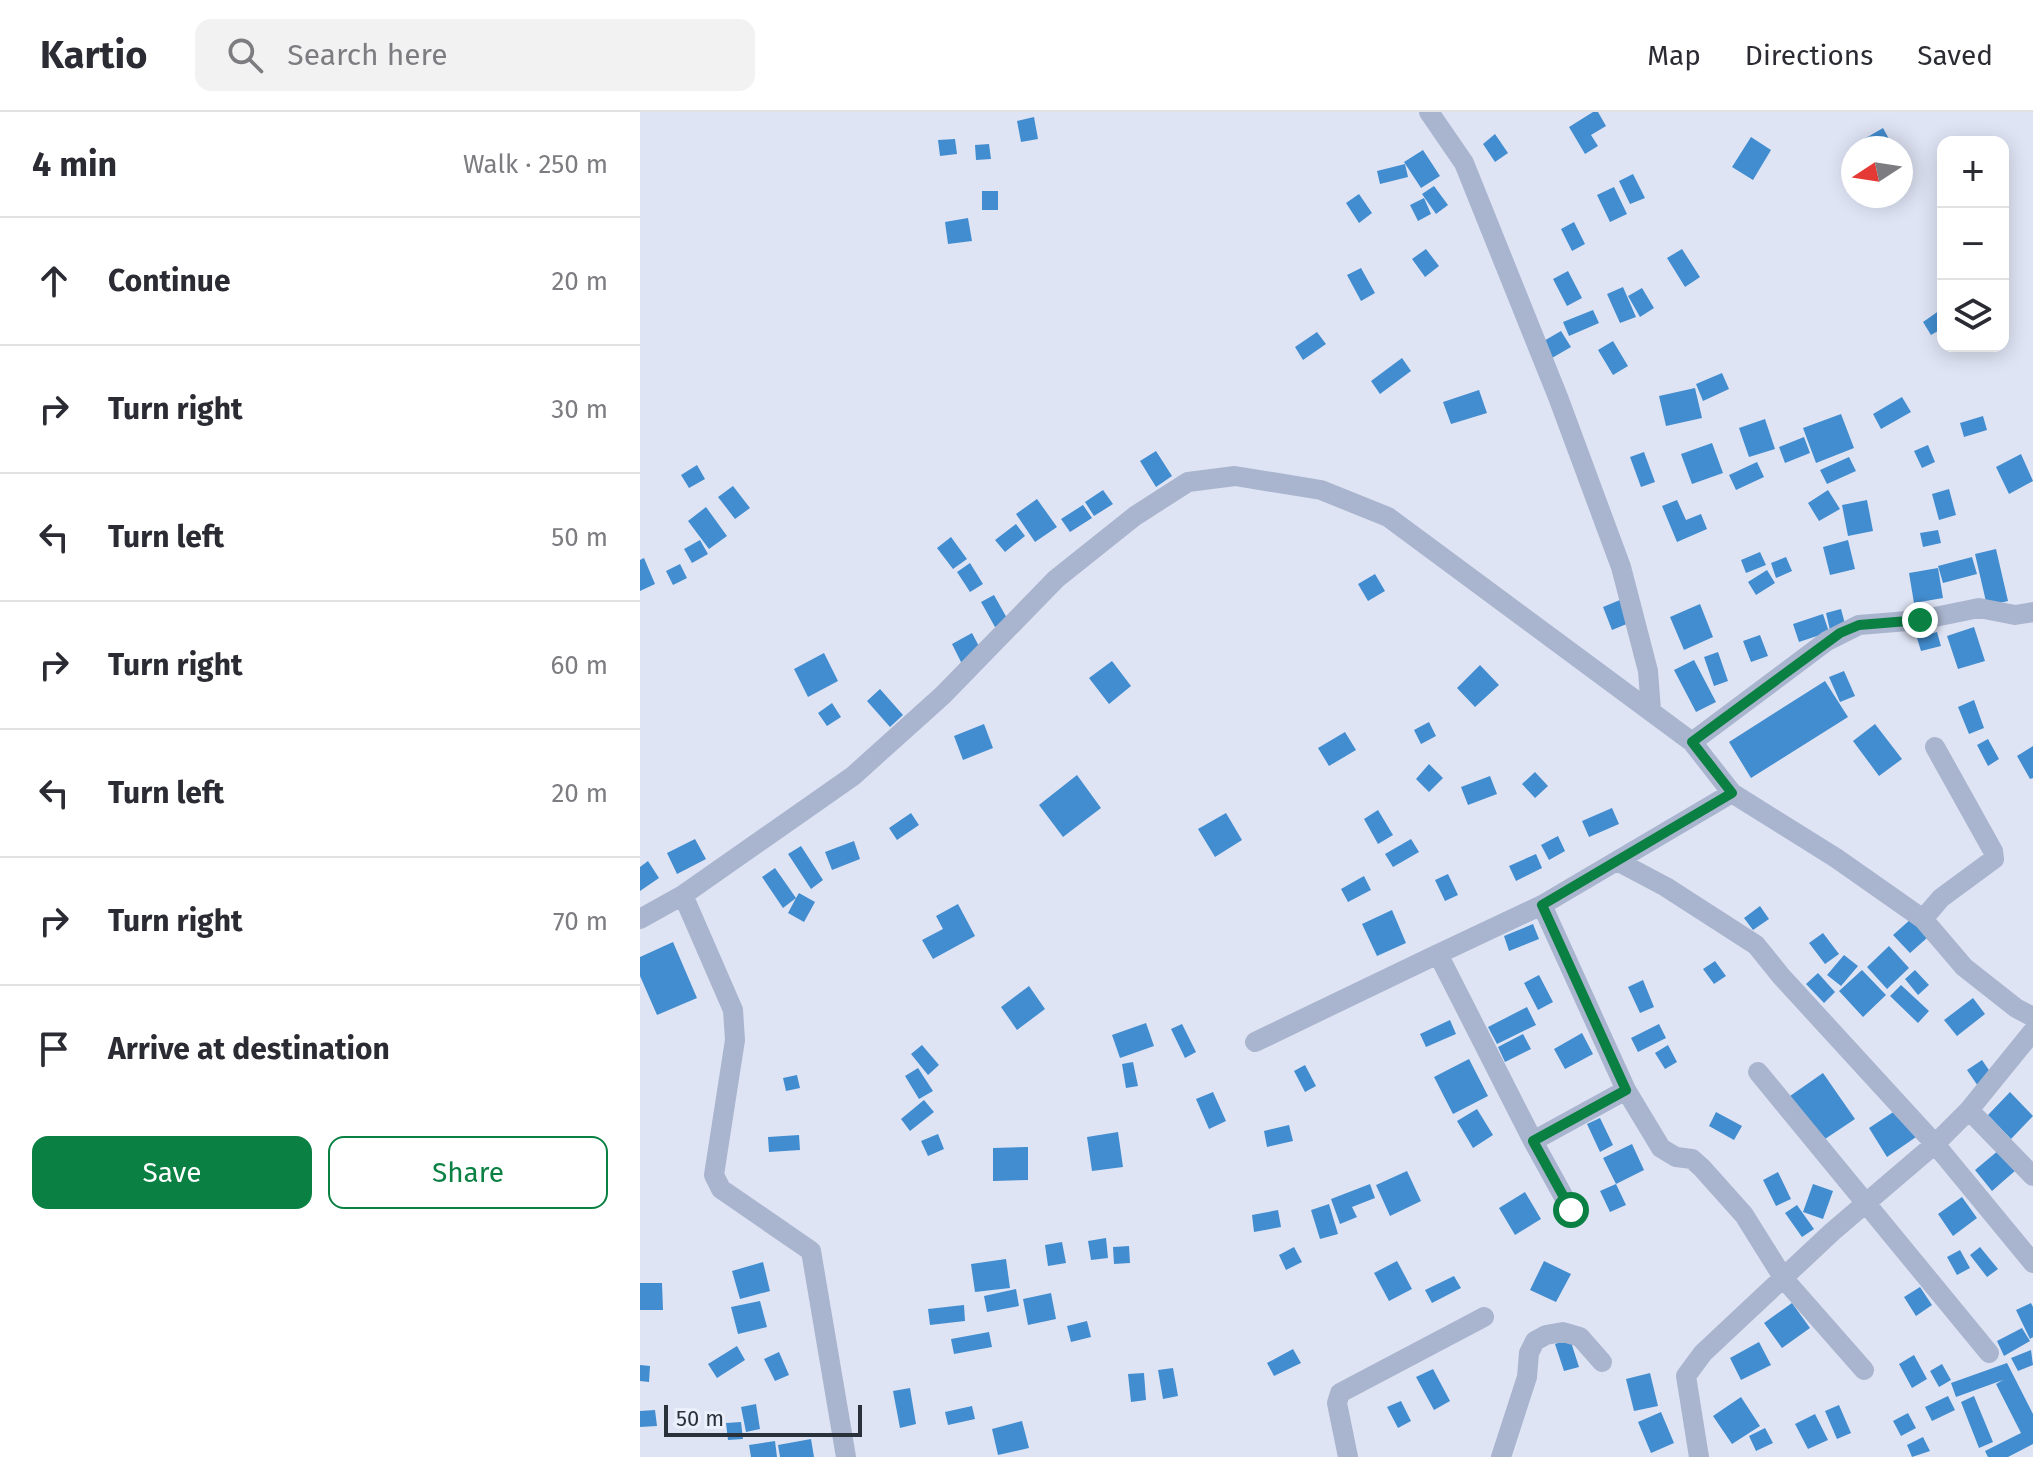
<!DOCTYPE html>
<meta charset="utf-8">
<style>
:root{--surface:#fff;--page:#f2f2f3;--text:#2b2b33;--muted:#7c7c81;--line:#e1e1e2;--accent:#0b8043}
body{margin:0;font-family:"Fira Sans",sans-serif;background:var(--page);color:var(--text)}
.controls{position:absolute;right:24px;top:24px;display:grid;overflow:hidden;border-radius:16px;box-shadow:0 4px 20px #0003}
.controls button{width:72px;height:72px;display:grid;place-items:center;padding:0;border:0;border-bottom:2px solid var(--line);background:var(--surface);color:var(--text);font:40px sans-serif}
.compass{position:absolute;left:1201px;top:24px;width:72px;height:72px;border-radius:50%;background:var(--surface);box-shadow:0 4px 20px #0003;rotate:258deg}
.scale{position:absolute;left:24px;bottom:20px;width:198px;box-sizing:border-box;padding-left:8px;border:4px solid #29323b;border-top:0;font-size:22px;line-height:28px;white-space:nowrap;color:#29323b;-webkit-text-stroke:6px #ecf0fc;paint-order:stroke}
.stop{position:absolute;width:24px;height:24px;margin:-18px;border:6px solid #0b8043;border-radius:50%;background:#fff}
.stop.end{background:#0b8043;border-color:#fff;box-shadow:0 2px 8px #0008}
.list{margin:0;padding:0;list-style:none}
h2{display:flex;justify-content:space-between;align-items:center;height:104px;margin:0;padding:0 32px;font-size:34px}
h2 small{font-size:26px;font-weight:400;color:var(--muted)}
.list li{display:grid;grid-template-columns:52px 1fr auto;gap:24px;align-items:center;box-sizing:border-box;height:128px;padding:0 32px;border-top:2px solid var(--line)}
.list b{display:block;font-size:30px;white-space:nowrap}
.list em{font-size:26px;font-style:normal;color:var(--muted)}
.actions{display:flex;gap:16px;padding:24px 32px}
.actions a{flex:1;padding:18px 0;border:2px solid var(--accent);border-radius:16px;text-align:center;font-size:28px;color:var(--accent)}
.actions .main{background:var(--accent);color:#fff}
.icon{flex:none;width:44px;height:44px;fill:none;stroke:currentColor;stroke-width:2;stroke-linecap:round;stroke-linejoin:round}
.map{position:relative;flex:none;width:1393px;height:1345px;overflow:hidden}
header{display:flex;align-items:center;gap:48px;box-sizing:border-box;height:112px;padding:0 40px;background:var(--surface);border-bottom:2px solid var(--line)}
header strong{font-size:38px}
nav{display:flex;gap:44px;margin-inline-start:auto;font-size:28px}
.search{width:560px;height:72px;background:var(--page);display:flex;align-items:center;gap:20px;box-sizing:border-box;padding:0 28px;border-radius:16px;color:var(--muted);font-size:30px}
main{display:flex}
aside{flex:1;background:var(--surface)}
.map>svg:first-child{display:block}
.building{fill:#428dcf}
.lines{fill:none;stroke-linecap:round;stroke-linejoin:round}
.minor{stroke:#a9b5ce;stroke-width:20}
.route{stroke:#0b8043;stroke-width:10}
</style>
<header>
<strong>Kartio</strong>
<div class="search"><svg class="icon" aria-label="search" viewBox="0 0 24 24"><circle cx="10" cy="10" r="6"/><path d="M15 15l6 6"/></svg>Search here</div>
<nav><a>Map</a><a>Directions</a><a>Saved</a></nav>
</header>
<main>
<aside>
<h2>4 min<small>Walk · 250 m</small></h2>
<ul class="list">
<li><svg class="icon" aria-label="ahead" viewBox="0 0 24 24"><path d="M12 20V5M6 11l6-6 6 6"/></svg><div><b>Continue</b></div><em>20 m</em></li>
<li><svg class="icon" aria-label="right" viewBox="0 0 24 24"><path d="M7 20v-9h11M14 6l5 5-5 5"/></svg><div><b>Turn right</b></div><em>30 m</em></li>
<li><svg class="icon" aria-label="left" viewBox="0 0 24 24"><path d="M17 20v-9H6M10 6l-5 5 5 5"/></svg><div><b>Turn left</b></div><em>50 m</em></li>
<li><svg class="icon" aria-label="right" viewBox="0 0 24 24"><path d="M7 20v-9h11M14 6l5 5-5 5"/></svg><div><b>Turn right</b></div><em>60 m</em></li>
<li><svg class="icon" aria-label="left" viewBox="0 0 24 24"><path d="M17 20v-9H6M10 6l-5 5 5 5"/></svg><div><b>Turn left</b></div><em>20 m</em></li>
<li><svg class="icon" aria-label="right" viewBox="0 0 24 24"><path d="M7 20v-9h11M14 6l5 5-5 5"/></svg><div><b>Turn right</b></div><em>70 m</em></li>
<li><svg class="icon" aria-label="arrive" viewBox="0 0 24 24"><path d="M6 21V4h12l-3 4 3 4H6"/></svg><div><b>Arrive at destination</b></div></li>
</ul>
<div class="actions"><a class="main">Save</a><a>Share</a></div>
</aside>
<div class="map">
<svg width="1393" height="1345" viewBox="0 0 1393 1345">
<rect width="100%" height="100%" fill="#dfe4f5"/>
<!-- building -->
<path class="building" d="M953,0H958L966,14L951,23L958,34L945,42L929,15Z
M394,5L398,27L381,30L377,9Z
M1243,16L1249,27L1233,36H1222L1219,30Z
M855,22L868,41L855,50L843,32Z
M1111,25L1131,38L1113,68L1092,55Z
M315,27L317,42L300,44L298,28Z
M349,32L351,47L336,48L335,33Z
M783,38L800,64L781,76L764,50Z
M765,52L768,65L740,72L737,59Z
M993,62L1005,86L990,92L979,69Z
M794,74L808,93L796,102L782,82Z
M974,75L987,102L970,110L957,83Z
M342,79H358V98H342Z
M719,82L732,101L719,111L706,91Z
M784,86L791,102L778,109L770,93Z
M328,106L332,129L308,132L305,110Z
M934,110L945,132L932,139L921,117Z
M786,137L799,154L785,165L772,147Z
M1042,137L1060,165L1045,175L1027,146Z
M721,156L735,181L721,189L707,163Z
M928,159L942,186L927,194L913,167Z
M983,175L996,205L980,211L967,182Z
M1002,176L1014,196L1000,205L988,184Z
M1303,196V216L1291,223L1283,210Z
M953,198L959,211L929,224L923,210Z
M921,219L931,235L912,246L902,230Z
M677,220L686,232L663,248L655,235Z
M973,229L988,254L973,263L958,238Z
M762,246L771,259L740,282L731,269Z
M1082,261L1089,277L1063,289L1056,272Z
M1055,276L1062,306L1026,314L1019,284Z
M839,278L847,301L811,312L803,290Z
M1262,285L1271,300L1241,317L1233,302Z
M1201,302L1214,336L1176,351L1163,316Z
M1343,304L1347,318L1324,325L1320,311Z
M1125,307L1135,337L1109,345L1099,316Z
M1164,325L1170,341L1145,351L1139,335Z
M1072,331L1083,361L1052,372L1041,342Z
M1288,333L1295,350L1282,356L1274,339Z
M516,339L532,364L516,375L500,349Z
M1004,340L1015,370L1001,375L990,345Z
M1381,342L1393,369L1369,382L1356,355Z
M1209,345L1216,359L1187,372L1180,358Z
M1117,350L1124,365L1096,378L1089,363Z
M57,353L65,367L49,376L41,363Z
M93,374L110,396L95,407L78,385Z
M1309,377L1316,403L1299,408L1292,382Z
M463,378L473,392L454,404L445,390Z
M1188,378L1200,397L1179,409L1168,391Z
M397,387L417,415L395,430L376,402Z
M1037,388L1046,408L1061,402L1067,417L1037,430L1022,394Z
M1227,388L1233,419L1208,424L1202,393Z
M443,393L452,406L430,420L421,407Z
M66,395L87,424L69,437L48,409Z
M376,412L385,424L365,440L355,428Z
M1298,418L1301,431L1283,435L1280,421Z
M311,425L327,447L313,457L297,436Z
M60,428L68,442L52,451L44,437Z
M1208,428L1215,457L1190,463L1183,435Z
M1356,437L1368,489L1347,494L1335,442Z
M1120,440L1126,453L1106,461L1101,448Z
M1146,445L1152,459L1136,466L1131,451Z
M1332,445L1337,462L1303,471L1298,454Z
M4,446L15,472L0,479V448Z
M330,451L343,472L330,480L317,460Z
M40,452L47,466L33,473L26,459Z
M1298,456L1303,486L1274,491L1269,461Z
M1127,458L1135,471L1116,483L1108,470Z
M735,462L745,479L728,489L718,472Z
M354,483L368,508L355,515L341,490Z
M980,488L989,511L972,518L963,495Z
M1060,492L1073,525L1044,538L1030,505Z
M1201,497L1208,523L1192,527L1186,501Z
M1183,502L1189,520L1159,530L1153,512Z
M1334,515L1345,549L1318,557L1307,524Z
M1297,520L1301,534L1281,539L1277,526Z
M332,521L342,540L322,552L312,532Z
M1120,523L1128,544L1111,550L1103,529Z
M1078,540L1088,569L1074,574L1064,545Z
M184,541L198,569L168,585L154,557Z
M1054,548L1076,590L1056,600L1034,558Z
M472,549L491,574L469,592L449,566Z
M840,553L859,573L835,595L817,576Z
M1204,559L1215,584L1200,590L1189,565Z
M1185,569L1208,605L1111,666L1089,630Z
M240,577L263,603L250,615L227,589Z
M1334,588L1344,616L1329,622L1318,595Z
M192,591L201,605L187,614L178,601Z
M789,610L796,624L781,632L774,618Z
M344,612L353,636L323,648L314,624Z
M1235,612L1262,647L1239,664L1213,629Z
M705,620L716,638L689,654L678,636Z
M1348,627L1359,647L1348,654L1337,633Z
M1393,634V666L1390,667L1377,644Z
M789,652L803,666L789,680L776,667Z
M895,660L908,674L895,686L882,672Z
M437,663L461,696L423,725L399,693Z
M850,664L857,682L828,693L821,675Z
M972,696L979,712L949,725L942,709Z
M738,698L753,723L738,732L724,707Z
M271,701L279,713L257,728L249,716Z
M586,701L602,728L575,745L558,717Z
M918,724L925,739L909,748L901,733Z
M55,727L66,747L37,762L27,741Z
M771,727L779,740L753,755L745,742Z
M214,729L220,747L192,758L185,740Z
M161,734L183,768L171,777L148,742Z
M896,742L902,756L876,769L869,754Z
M8,749L19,766L0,779V755Z
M135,756L156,786L159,781L175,790L164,810L148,801L156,786L143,796L122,765Z
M808,762L818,783L805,789L795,768Z
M724,764L731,778L708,790L701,777Z
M318,792L335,824L293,847L282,828L303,817L296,804Z
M1120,794L1129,807L1113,818L1104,806Z
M752,798L766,831L737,844L722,812Z
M1271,807L1287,826L1270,841L1253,823Z
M893,812L899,827L869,839L864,824Z
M1183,821L1199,842L1185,852L1169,831Z
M33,830L57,886L17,903L0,864V845Z
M1249,834L1269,856L1247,877L1227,855Z
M1204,843L1218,854L1201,874L1187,863Z
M1075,849L1086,864L1074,872L1063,857Z
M1222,858L1246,883L1223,905L1199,879Z
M1275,858L1289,873L1278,883L1265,867Z
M1178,861L1195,880L1184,891L1166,872Z
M899,863L913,890L898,898L884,871Z
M1003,868L1014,895L1000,901L988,875Z
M1261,873L1289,899L1278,911L1250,884Z
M389,874L405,897L377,918L361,895Z
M1333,886L1345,902L1317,924L1304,908Z
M887,895L896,913L857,932L848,915Z
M810,908L816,922L786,935L780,922Z
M506,911L514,934L480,946L472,923Z
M542,912L556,940L545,946L531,917Z
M1019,912L1026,926L998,940L991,926Z
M942,921L953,942L925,957L914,937Z
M883,922L891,937L865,950L858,935Z
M282,933L299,953L288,963L271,942Z
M1028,933L1037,950L1025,957L1015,941Z
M829,947L848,984L813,1002L794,965Z
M1342,948L1353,964L1338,974L1327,958Z
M493,950L498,974L486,976L482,952Z
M665,953L676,974L665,980L654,959Z
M278,956L293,979L279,987L265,964Z
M1183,961L1215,1007L1182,1029L1150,984Z
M157,963L160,976L146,979L143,966Z
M573,980L586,1009L569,1017L556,987Z
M1370,980L1393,1004L1371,1027L1348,1003Z
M284,988L294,1000L270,1019L261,1007Z
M1261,995L1279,1023L1247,1045L1229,1016Z
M837,997L853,1023L833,1036L817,1009Z
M1076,1000L1102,1014L1094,1028L1069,1014Z
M960,1006L973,1033L960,1040L947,1012Z
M649,1013L653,1029L627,1035L624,1019Z
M478,1020L483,1055L452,1059L447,1025Z
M298,1022L304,1037L288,1044L281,1029Z
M159,1023L160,1038L129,1040L128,1025Z
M992,1032L1004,1058L976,1072L986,1093L970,1100L960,1079L976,1072L963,1046Z
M388,1035V1068L353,1069V1036Z
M1359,1038L1376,1058L1352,1079L1335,1058Z
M767,1059L781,1089L750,1104L736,1073Z
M1138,1060L1151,1087L1136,1094L1123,1068Z
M730,1072L735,1086L712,1095L717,1105L700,1112L691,1087Z
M1173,1072L1193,1079L1183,1107L1163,1100Z
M885,1080L901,1107L875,1123L859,1096Z
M1322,1085L1337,1106L1313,1124L1298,1102Z
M689,1092L698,1122L680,1127L671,1098Z
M1157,1093L1174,1117L1162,1125L1145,1101Z
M638,1098L641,1115L614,1120L612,1103Z
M466,1126L468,1146L451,1148L448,1129Z
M422,1130L426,1151L408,1154L405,1133Z
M489,1134L490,1151L474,1152L473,1135Z
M654,1135L662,1150L646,1158L639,1143Z
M1340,1135L1358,1157L1347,1165L1330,1143Z
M1320,1138L1330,1156L1317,1163L1307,1145Z
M366,1147L370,1176L335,1180L331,1152Z
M757,1149L772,1177L749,1189L734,1161Z
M904,1149L931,1162L916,1190L890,1178Z
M123,1150L130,1179L100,1187L92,1159Z
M814,1164L821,1176L792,1191L785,1178Z
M0,1171H22L23,1198H0Z
M1280,1175L1292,1193L1276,1204L1264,1185Z
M376,1177L379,1194L347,1200L344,1184Z
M411,1181L416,1207L388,1213L383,1187Z
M120,1189L127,1215L98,1222L91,1195Z
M1152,1191L1170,1216L1142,1236L1124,1211Z
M1391,1191L1393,1195V1225L1390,1227L1376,1198Z
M324,1193L325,1209L290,1213L288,1197Z
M447,1209L451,1225L431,1230L427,1214Z
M1382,1216L1390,1229L1364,1244L1357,1229Z
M349,1220L352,1235L314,1242L311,1227Z
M930,1227L939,1255L924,1259L915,1232Z
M1119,1230L1131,1253L1101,1268L1090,1246Z
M97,1234L105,1248L77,1266L68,1252Z
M653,1237L661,1251L634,1264L627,1251Z
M1391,1238L1393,1253L1378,1259L1371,1246Z
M139,1240L149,1263L135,1269L124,1247Z
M1274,1243L1287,1267L1272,1276L1259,1252Z
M1367,1251L1393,1302V1332L1368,1345H1348L1345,1339L1381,1321L1356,1272L1363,1268L1316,1285L1311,1271Z
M1302,1252L1311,1268L1299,1275L1290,1259Z
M0,1253L10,1254L9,1270L0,1269Z
M533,1256L538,1284L523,1287L518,1258Z
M793,1257L810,1289L794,1298L776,1265Z
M504,1261L506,1288L491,1290L488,1262Z
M1010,1261L1018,1294L994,1299L986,1267Z
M270,1276L276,1312L260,1316L253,1279Z
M1308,1284L1315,1298L1292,1309L1285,1295Z
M1334,1284L1353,1330L1339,1336L1321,1290Z
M1101,1285L1120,1314L1092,1332L1073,1304Z
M761,1289L771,1309L758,1316L747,1295Z
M116,1292L120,1317L106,1320L101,1295Z
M1199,1293L1211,1321L1197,1327L1185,1299Z
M332,1294L335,1307L308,1313L305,1300Z
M15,1298L17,1314L0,1315V1299Z
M1021,1300L1034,1331L1011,1341L998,1310Z
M1268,1301L1276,1316L1261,1324L1253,1309Z
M1175,1302L1188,1328L1168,1337L1155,1312Z
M382,1309L389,1336L358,1343L352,1317Z
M101,1310L103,1327L88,1328L86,1311Z
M1125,1316L1133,1331L1116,1339L1109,1324Z
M1283,1325L1290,1339L1272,1345L1267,1333Z
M171,1327L174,1345H140L138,1333Z
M135,1329L137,1345H111L109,1333Z"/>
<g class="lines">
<!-- minor -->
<path class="minor" d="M789,0L824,51L918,285L981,455L1008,559L1011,598
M1052,630L1187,529L1219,513L1280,508L1339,496L1375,503L1393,500
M1092,681L902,793L986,978L1021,1036L1036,1045L1052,1047L1062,1056L1104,1103L1144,1167L1224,1258
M977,749L1026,775L1116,833L1141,864L1295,1032L1393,1151
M43,783L93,898L95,928L74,1063L81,1077L171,1139L206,1345
M902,793L798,842L893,1029L986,978
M0,807L43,783L213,664L303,583L416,467L495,404L548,370L595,364L681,378L748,405L1052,630L1092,681L1196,746L1283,807L1324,855L1376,896L1393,905
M1283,807L1301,786L1354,747L1353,739L1295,635
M615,930L798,842
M1118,960L1349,1241
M1329,998L1393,1064
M893,1029L931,1098
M708,1345L697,1291L700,1281L844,1205
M861,1345L887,1265L889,1241L895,1229L906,1223L923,1220L940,1225L962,1250
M1059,1345L1046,1264L1063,1241L1192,1120L1295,1032L1329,998L1393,919"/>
</g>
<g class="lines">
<!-- route -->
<path class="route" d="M931,1098L893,1029L986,978L902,793L1092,681L1052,630L1200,521L1219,513L1280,508"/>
</g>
</svg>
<div class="controls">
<button>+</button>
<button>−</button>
<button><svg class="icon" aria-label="layers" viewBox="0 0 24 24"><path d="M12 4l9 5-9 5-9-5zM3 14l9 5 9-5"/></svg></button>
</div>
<svg class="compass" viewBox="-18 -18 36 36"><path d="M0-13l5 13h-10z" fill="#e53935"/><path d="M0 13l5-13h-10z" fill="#7c7c81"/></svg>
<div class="scale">50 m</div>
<div class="stop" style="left:931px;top:1098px"></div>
<div class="stop end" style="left:1280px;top:508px"></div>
</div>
</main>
